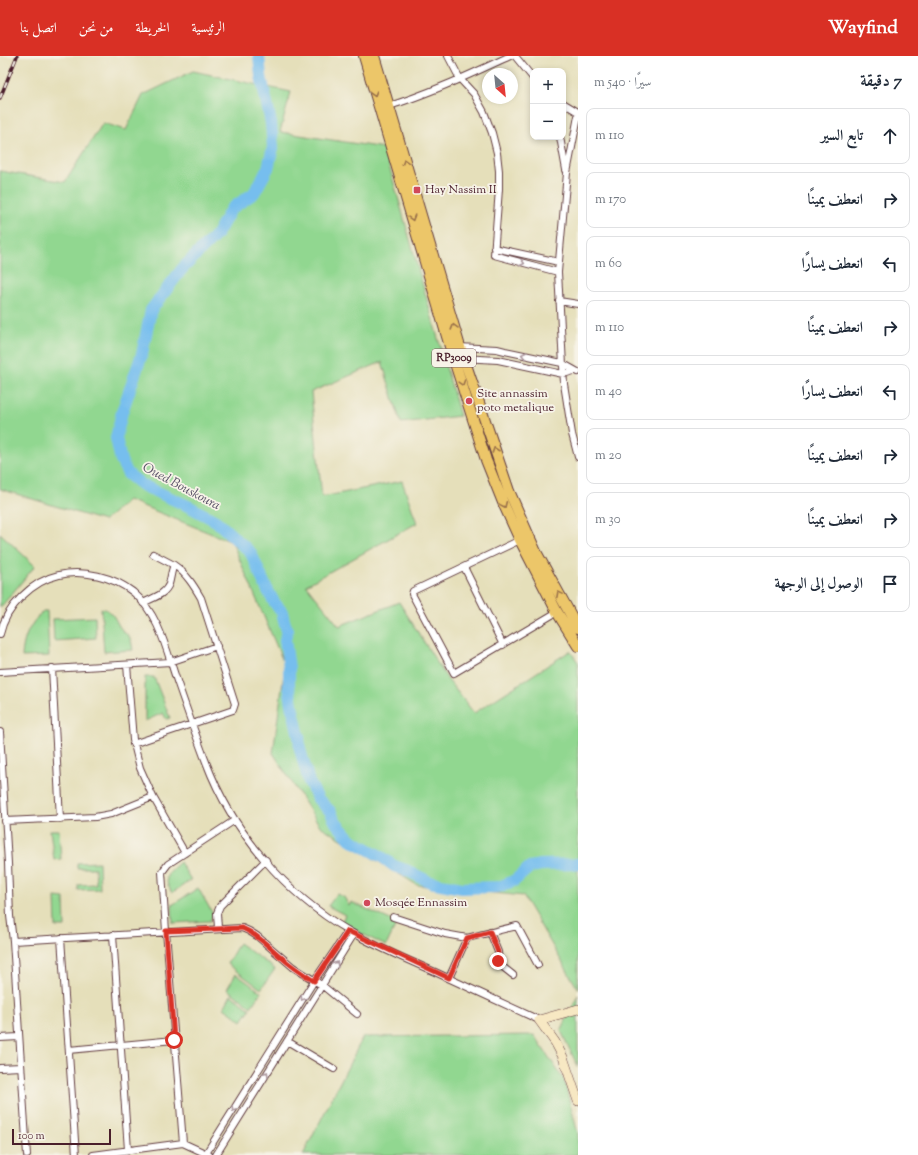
<!DOCTYPE html>
<html lang="ar">
<meta charset="utf-8">
<style>
:root{--surface:#fff;--page:#f2f2f3;--text:#1f2937;--muted:#747a83;--line:#e0e1e3;--accent:#d93025}
body{margin:0;font-family:"Sorts Mill Goudy",Amiri,serif;background:var(--page);color:var(--text);direction:rtl}
.controls{position:absolute;right:12px;top:12px;display:grid;overflow:hidden;border-radius:8px;box-shadow:0 2px 6px #0003}
.controls button{width:36px;height:36px;display:grid;place-items:center;padding:0;border:0;border-bottom:1px solid var(--line);background:var(--surface);color:var(--text);font:20px sans-serif}
.compass{position:absolute;left:482px;top:12px;width:36px;height:36px;border-radius:50%;background:var(--surface);box-shadow:0 2px 6px #0003;rotate:153deg}
.scale{position:absolute;left:12px;bottom:10px;width:99px;box-sizing:border-box;padding-left:4px;border:2px solid #4a1f2b;border-top:0;font-size:11px;line-height:14px;white-space:nowrap;color:#4a1f2b;-webkit-text-stroke:3px #f7f3e8;paint-order:stroke}
.stop{position:absolute;width:12px;height:12px;margin:-9px;border:3px solid #d93025;border-radius:50%;background:#fff}
.stop.end{background:#d93025;border-color:#fff;box-shadow:0 1px 4px #0008}
.list{margin:0;padding:0;list-style:none}
h2{display:flex;justify-content:space-between;align-items:center;height:52px;margin:0;padding:0 16px;font-size:17px}
h2 small{font-size:13px;font-weight:400;color:var(--muted)}
.list li{display:grid;grid-template-columns:26px 1fr auto;gap:12px;align-items:center;box-sizing:border-box;height:56px;margin:0 8px 8px;padding:0 8px;border:1px solid var(--line);border-radius:8px}
.list b{display:block;font-size:15px;white-space:nowrap}
.list em{font-size:13px;font-style:normal;color:var(--muted)}
.icon{flex:none;width:22px;height:22px;fill:none;stroke:currentColor;stroke-width:2;stroke-linecap:round;stroke-linejoin:round}
.map{position:relative;flex:none;width:578px;height:1099px;overflow:hidden;direction:ltr}
header{display:flex;align-items:center;gap:24px;box-sizing:border-box;height:56px;padding:0 20px;background:var(--accent);color:#fff}
header strong{font-size:19px}
nav{display:flex;gap:22px;margin-inline-start:auto;font-size:14px}
main{display:flex}
aside{flex:1;background:var(--surface)}
.map>svg:first-child{display:block}
.green{fill:#91d790;stroke:#6e7b5e}
.lines{fill:none;stroke-linecap:round;stroke-linejoin:round}
.river{stroke:#76beee;stroke-width:12}
.street-casing{stroke:#613c40;stroke-width:8}
.secondary-casing{stroke:#613c40;stroke-width:10}
.primary-casing{stroke:#613c40;stroke-width:12}
.street{stroke:#fff;stroke-width:6}
.secondary{stroke:#f7e8c3;stroke-width:9}
.primary{stroke:#ecc669;stroke-width:10}
.rail-casing{stroke:#4a1f2b;stroke-width:3.5}
.rail{stroke:#f7f3e8;stroke-width:2;stroke-dasharray:6;stroke-linecap:butt}
.oneway{stroke:#9b724a}
.oneway2{stroke:#ae9aa0}
.route{stroke:#d93025;stroke-width:5}
.poi-dot{fill:#d1495b;stroke:#f7f3e8;stroke-width:1.5}
.labels{text-anchor:middle;dominant-baseline:central;stroke-width:3.5;stroke-linejoin:round;paint-order:stroke}
.shield{fill:#f7f3e8;stroke:#7e5f64;stroke-width:1}
.shield-label{font-size:11px;font-weight:bold;fill:#4a1f2b}
.poi-label{font-size:12px;fill:#4a1f2b;stroke:#f7f3e8;text-anchor:start}
.water-label{font-size:13px;font-style:italic;fill:#574f66;stroke:#f7f3e8}
</style>
<header>
<strong>Wayfind</strong>
<nav><a>الرئيسية</a><a>الخريطة</a><a>من نحن</a><a>اتصل بنا</a></nav>
</header>
<main>
<aside>
<h2>7 دقيقة<small>سيرًا · 540 m</small></h2>
<ul class="list">
<li><svg class="icon" aria-label="ahead" viewBox="0 0 24 24"><path d="M12 20V5M6 11l6-6 6 6"/></svg><div><b>تابع السير</b></div><em>110 m</em></li>
<li><svg class="icon" aria-label="right" viewBox="0 0 24 24"><path d="M7 20v-9h11M14 6l5 5-5 5"/></svg><div><b>انعطف يمينًا</b></div><em>170 m</em></li>
<li><svg class="icon" aria-label="left" viewBox="0 0 24 24"><path d="M17 20v-9H6M10 6l-5 5 5 5"/></svg><div><b>انعطف يسارًا</b></div><em>60 m</em></li>
<li><svg class="icon" aria-label="right" viewBox="0 0 24 24"><path d="M7 20v-9h11M14 6l5 5-5 5"/></svg><div><b>انعطف يمينًا</b></div><em>110 m</em></li>
<li><svg class="icon" aria-label="left" viewBox="0 0 24 24"><path d="M17 20v-9H6M10 6l-5 5 5 5"/></svg><div><b>انعطف يسارًا</b></div><em>40 m</em></li>
<li><svg class="icon" aria-label="right" viewBox="0 0 24 24"><path d="M7 20v-9h11M14 6l5 5-5 5"/></svg><div><b>انعطف يمينًا</b></div><em>20 m</em></li>
<li><svg class="icon" aria-label="right" viewBox="0 0 24 24"><path d="M7 20v-9h11M14 6l5 5-5 5"/></svg><div><b>انعطف يمينًا</b></div><em>30 m</em></li>
<li><svg class="icon" aria-label="arrive" viewBox="0 0 24 24"><path d="M6 21V4h12l-3 4 3 4H6"/></svg><div><b>الوصول إلى الوجهة</b></div></li>
</ul>
</aside>
<div class="map">
<svg width="578" height="1099" viewBox="0 0 578 1099">
<rect width="100%" height="100%" fill="#f7f3e8"/>
<filter id="ink" filterUnits="userSpaceOnUse"><feTurbulence type="fractalNoise" baseFrequency=".025" numOctaves="2"/><feDisplacementMap in="SourceGraphic" scale="8" xChannelSelector="R" yChannelSelector="G"/><feConvolveMatrix kernelMatrix="1 2 1 2 8 2 1 2 1" color-interpolation-filters="sRGB"/></filter>
<filter id="wash" filterUnits="userSpaceOnUse"><feTurbulence type="fractalNoise" baseFrequency=".012" numOctaves="4" result="noise"/><feDisplacementMap in="SourceGraphic" scale="16" xChannelSelector="R" yChannelSelector="G"/><feGaussianBlur stdDeviation="0.9" result="paint"/><feColorMatrix in="noise" values="0 0 0 0 0 0 0 0 0 0 0 0 0 0 0 0 0 1.4 0 .05"/><feComposite in="paint" operator="in"/></filter>
<g filter="url(#wash)">
<rect width="100%" height="100%" fill="#e5dfba"/>
<!-- green -->
<path class="green" d="M193,15L291,36L280,76L384,92L460,360L401,367L382,306L311,336L322,441L402,425L417,467L306,529L339,570L399,546L448,624L474,657L570,595L578,606V933L523,840L417,829L320,770L273,697L285,610L232,486L128,444L104,465L0,433V115L65,126L103,67L126,74L143,39Z
M0,477L35,510L0,552Z
M101,552C115,554 115,567 123,575C125,578 128,578 130,582C132,586 132,590 133,594L104,596Z
M43,555H47L49,600L22,601C23,582 29,569 43,555Z
M95,561L96,582L54,585L53,563Z
M145,621H154L170,662L166,663L163,657L145,665Z
M50,774H59L61,803L54,804Z
M99,806L100,833L78,834V829L96,828L95,812H77V807Z
M180,806L191,824L172,837C162,820 167,818 180,806Z
M198,832L213,858L210,865L173,867L172,849Z
M337,838L344,841L349,850L351,846L397,867L386,890L341,867L345,859L328,850Z
M55,841L64,842L65,871H56Z
M239,887L275,913L261,933L227,908Z
M236,918L261,936L251,951L227,933Z
M231,939L250,953L242,965L224,952Z
M578,939V1011L561,975Z
M534,979L564,1024L578,1078V1099H303L363,981Z"/>
<g class="lines">
<!-- river -->
<path class="river" d="M259,0L261,20L271,67L273,91L268,112L254,137L231,153L217,178L182,213L151,254L142,298L122,356L116,382L121,405L128,418L142,429L190,451L216,465L251,497L265,529L274,546L282,556L284,565L287,574L285,584L289,612V630L293,654L299,680L300,693L309,726L318,743L330,755L336,767L350,783L382,801L394,810L408,815L430,826L462,832L498,831L514,825L530,811L541,809L578,808"/>
</g>
</g>
<g filter="url(#ink)">
<g class="lines">
<!-- street casing -->
<g class="street-casing">
<path id="street" d="M448,0L460,23L474,38L484,56L492,77L497,97L499,115V133L494,199L558,216
M515,0L533,22
M563,47L578,56
M386,51C429,38 469,19 510,0
M578,60L567,117L558,216L564,328L572,378L578,401
M560,81L566,114
M494,192L559,206
M559,245L578,248
M458,291L497,293L505,295L562,307L578,316
M461,302L498,304L563,318L574,315
M520,484L413,535L412,538L454,617L557,556
M153,498L174,509
M464,511L503,589
M0,578C6,551 32,525 59,519C83,513 114,521 133,536C160,559 167,597 178,628C187,654 196,680 206,706C232,775 285,838 349,875C376,891 406,903 435,916C470,932 504,948 539,964
M127,609L133,684L140,712L153,741
M52,612L60,763
M0,616L170,606L217,590
M0,676L8,807L10,860L13,885L27,1099
M133,688L233,654L235,648L201,542C194,530 186,517 174,509C171,515 171,522 169,528C165,539 152,542 143,547
M5,765L95,761L111,758L153,741L185,797
M393,861L445,878L467,882L517,870L538,909
M218,872L217,857L220,850L266,804
M490,876L498,896L499,908L513,919
M113,879L128,1094
M61,882L76,1099
M13,885L242,872L249,875L257,880L293,911L323,930L357,958
M449,922L467,882
M0,982L19,981
M287,985L334,1013
M69,994L174,984
M0,1012L21,1011
M93,1099L183,1087
M205,1099L314,925L348,875
M209,1099L183,1087L166,875L162,816L168,808L235,764
M216,1099L354,878"/>
</g>
<!-- secondary casing -->
<g class="secondary-casing">
<path id="secondary" d="M578,953L539,964L555,986L563,1001L578,1045"/>
</g>
<!-- primary casing -->
<g class="primary-casing">
<path id="primary" d="M364,0L454,304L486,404L504,449L520,484L557,556L578,590
M374,0L460,291L509,435L536,496L578,572"/>
</g>
<!-- street -->
<use href="#street" class="street"/>
<!-- secondary -->
<use href="#secondary" class="secondary"/>
<!-- primary -->
<use href="#primary" class="primary"/>
<!-- rail casing -->
<g class="rail-casing">
<path id="rail" d="M0,42L17,0"/>
</g>
<!-- rail -->
<use href="#rail" class="rail"/>
</g>
<!-- one-way arrows -->
<defs><path id="oneway-chevron" d="M-2-3.5L2.5 0L-2 3.5" fill="none" stroke-width="1.6" stroke-linecap="round" stroke-linejoin="round"/></defs>
<g class="oneway">
<use href="#oneway-chevron" transform="translate(374 38) rotate(74)"/>
<use href="#oneway-chevron" transform="translate(405 106) rotate(-107)"/>
<use href="#oneway-chevron" transform="translate(412 162) rotate(73)"/>
<use href="#oneway-chevron" transform="translate(454 271) rotate(-106)"/>
<use href="#oneway-chevron" transform="translate(462 327) rotate(72)"/>
<use href="#oneway-chevron" transform="translate(495 394) rotate(-109)"/>
<use href="#oneway-chevron" transform="translate(504 449) rotate(66)"/>
<use href="#oneway-chevron" transform="translate(559 538) rotate(-118)"/>
</g>
<g class="oneway2">
<use href="#oneway-chevron" transform="translate(522 207) rotate(14)"/>
<use href="#oneway-chevron" transform="translate(524 299) rotate(-167)"/>
<use href="#oneway-chevron" transform="translate(336 908) rotate(-58)"/>
<use href="#oneway-chevron" transform="translate(303 942) rotate(122)"/>
<use href="#oneway-chevron" transform="translate(266 1018) rotate(-58)"/>
<use href="#oneway-chevron" transform="translate(234 1053) rotate(122)"/>
</g>
</g>
<g class="lines" filter="url(#ink)">
<!-- route -->
<path class="route" d="M174,984L166,875L242,872C257,878 269,891 281,901C291,910 303,918 314,925L348,875L449,922L467,882L490,876L498,896V905"/>
</g>
<!-- markers -->
<g class="poi-dot">
<rect x="413" y="130" width="8" height="8" rx="2"/>
<circle cx="469" cy="345" r="4"/>
<circle cx="367" cy="847" r="4"/>
</g>
<g class="labels">
<!-- shield labels -->
<rect class="shield" x="432" y="293" width="44" height="18" rx="3"/>
<g class="shield-label">
<text x="454" y="302">RP3009</text>
</g>
<!-- poi labels -->
<g class="poi-label">
<text x="425" y="134">Hay Nassim II</text>
<text x="477" y="338">Site annassim<tspan x="477" dy="14">poto metalique</tspan></text>
<text x="375" y="847">Mosqée Ennassim</text>
</g>
<!-- water labels -->
<g class="water-label">
<text transform="translate(181 431) rotate(28)">Oued Bouskoura</text>
</g>
</g>
</svg>
<div class="controls">
<button>+</button>
<button>−</button>
</div>
<svg class="compass" viewBox="-18 -18 36 36"><path d="M0-13l5 13h-10z" fill="#e53935"/><path d="M0 13l5-13h-10z" fill="#747a83"/></svg>
<div class="scale">100 m</div>
<div class="stop" style="left:174px;top:984px"></div>
<div class="stop end" style="left:498px;top:905px"></div>
</div>
</main>
